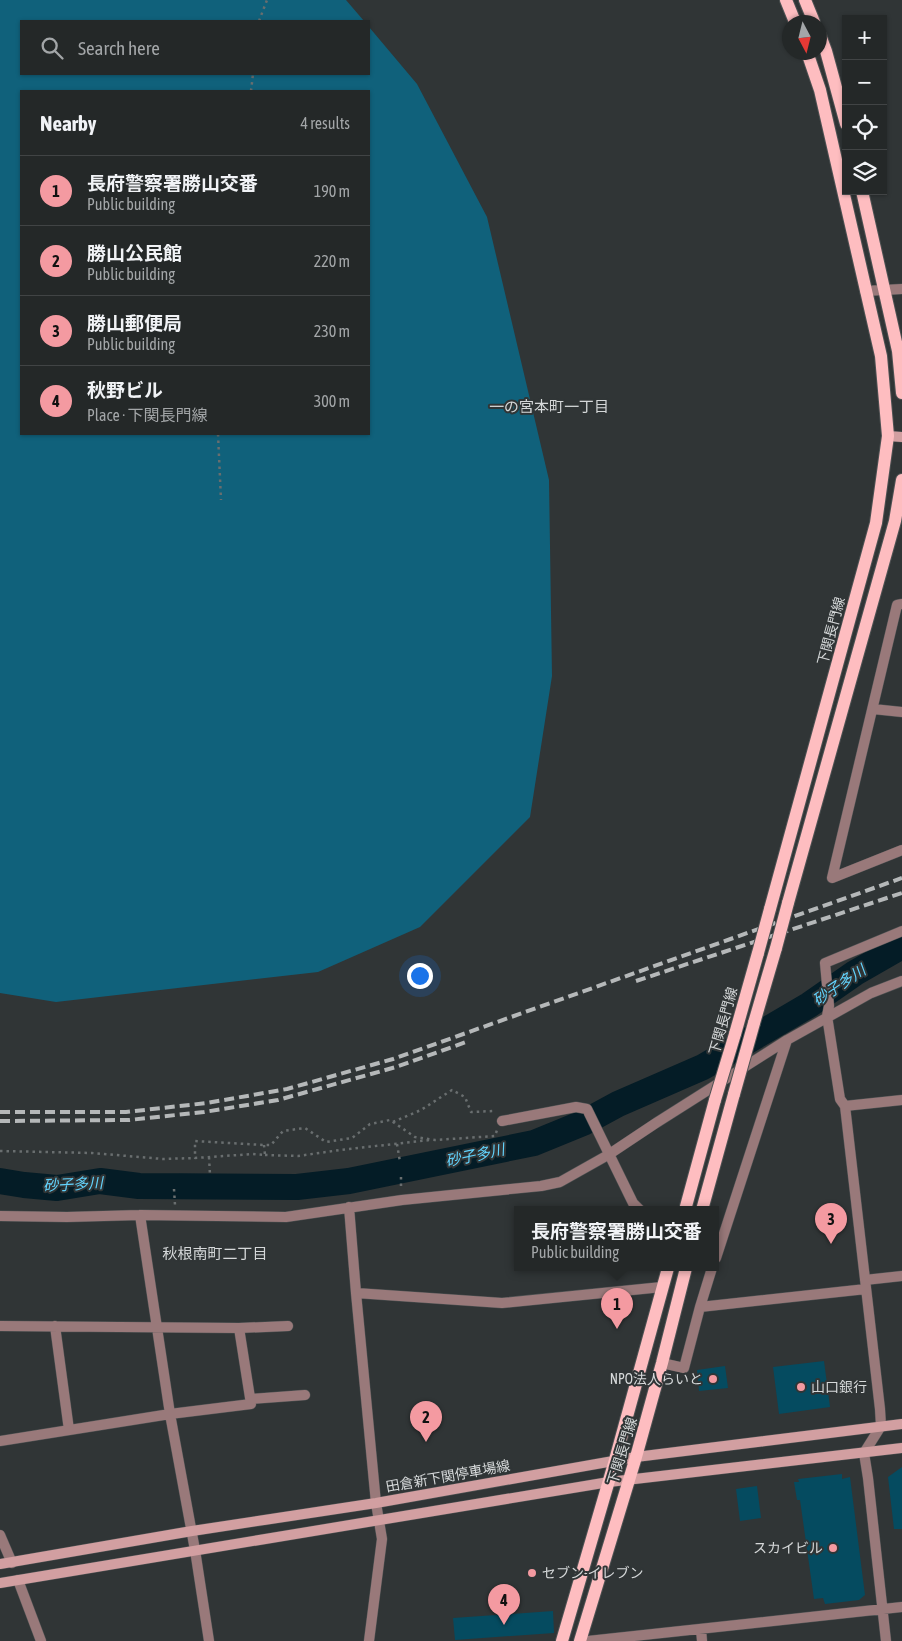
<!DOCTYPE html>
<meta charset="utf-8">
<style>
:root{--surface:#242828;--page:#303434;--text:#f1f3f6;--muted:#a3a6a8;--line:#414445;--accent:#f49aa1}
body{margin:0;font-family:"Asap Condensed","Noto Sans JP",sans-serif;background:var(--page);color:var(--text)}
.controls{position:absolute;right:15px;top:15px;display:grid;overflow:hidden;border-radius:0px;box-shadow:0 1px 4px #0004}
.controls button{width:45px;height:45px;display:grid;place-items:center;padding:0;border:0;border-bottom:1px solid var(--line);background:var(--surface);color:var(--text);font:25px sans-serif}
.compass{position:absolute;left:782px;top:15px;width:45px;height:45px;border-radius:50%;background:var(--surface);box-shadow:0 1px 4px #0004;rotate:173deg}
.you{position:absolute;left:419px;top:975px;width:18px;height:18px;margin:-12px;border:4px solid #fff;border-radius:50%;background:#1a73e8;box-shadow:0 0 0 8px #1a73e833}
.badge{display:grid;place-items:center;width:32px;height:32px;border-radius:50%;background:var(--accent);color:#111;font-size:16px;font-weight:700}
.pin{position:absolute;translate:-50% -41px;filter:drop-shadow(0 1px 2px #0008)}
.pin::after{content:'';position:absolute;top:26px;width:18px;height:15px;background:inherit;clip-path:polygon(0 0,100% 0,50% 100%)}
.popup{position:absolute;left:514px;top:1206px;width:205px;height:65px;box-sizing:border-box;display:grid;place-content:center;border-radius:0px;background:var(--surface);filter:drop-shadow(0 1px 4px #0005);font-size:16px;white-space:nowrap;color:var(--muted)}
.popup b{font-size:19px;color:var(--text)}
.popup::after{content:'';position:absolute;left:50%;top:100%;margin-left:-10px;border:10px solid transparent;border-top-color:var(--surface)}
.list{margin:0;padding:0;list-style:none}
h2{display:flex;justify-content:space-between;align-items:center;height:65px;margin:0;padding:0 20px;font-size:21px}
h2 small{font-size:16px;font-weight:400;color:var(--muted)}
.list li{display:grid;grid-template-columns:32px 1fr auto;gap:15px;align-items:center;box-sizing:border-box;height:70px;padding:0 20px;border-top:1px solid var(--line)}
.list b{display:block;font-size:19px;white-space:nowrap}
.list p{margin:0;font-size:16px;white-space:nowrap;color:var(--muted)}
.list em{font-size:16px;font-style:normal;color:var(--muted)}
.icon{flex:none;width:28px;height:28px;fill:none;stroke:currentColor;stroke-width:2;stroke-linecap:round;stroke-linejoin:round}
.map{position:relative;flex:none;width:902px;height:1641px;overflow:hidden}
.search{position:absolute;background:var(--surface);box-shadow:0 1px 4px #0004;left:20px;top:20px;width:350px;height:55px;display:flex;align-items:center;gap:12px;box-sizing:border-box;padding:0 18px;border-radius:0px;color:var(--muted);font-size:19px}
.panel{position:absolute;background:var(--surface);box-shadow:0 1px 4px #0004;left:20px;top:90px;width:350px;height:345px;border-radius:0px}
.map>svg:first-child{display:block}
.green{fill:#10617b;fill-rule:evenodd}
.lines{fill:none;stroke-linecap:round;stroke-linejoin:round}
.river{stroke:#041c26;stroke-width:26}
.building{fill:#054b60}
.street-casing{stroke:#4e5253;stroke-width:11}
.secondary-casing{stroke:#4e5253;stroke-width:11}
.primary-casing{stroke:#4e5253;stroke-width:14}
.path{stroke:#696e6f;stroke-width:2.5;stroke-dasharray:2.5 4;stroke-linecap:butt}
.street{stroke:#99797a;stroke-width:10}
.secondary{stroke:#d29fa1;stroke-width:10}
.primary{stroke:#febdc0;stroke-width:12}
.rail{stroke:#b5b8b9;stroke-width:4;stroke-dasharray:10 5;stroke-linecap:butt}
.primary-bridge-casing{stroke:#4e5253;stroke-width:14;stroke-linecap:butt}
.primary-bridge{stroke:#febdc0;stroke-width:12}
.poi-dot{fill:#f49aa1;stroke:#303536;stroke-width:2}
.labels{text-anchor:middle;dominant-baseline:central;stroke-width:4;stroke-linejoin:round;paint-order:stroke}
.street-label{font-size:14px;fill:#d5d8d9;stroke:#303536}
.poi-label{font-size:14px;fill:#d5d8d9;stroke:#303536;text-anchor:end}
.neighbourhood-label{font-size:15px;fill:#d5d8d9;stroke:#303536}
.water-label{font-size:15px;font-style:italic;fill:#62d4fe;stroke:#303536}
</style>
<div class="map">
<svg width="902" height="1641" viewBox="0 0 902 1641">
<rect width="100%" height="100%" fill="#303536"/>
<!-- green -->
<path class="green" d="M0,0H346L364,21H21V74H369V27L417,84L487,217L549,480L552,676L530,817L420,927L318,972L56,1002L0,993ZM21,91H369V434H21Z"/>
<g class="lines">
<!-- river -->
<path class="river" d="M0,1181L24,1185L57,1188L100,1181L139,1186L297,1187L349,1181L534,1143L583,1123L618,1104L703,1067L809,1005L855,973L902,946"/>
</g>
<!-- building -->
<path class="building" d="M824,1361L830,1407L779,1414L773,1367Z
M725,1366L728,1388L699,1391L697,1370Z
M902,1467V1529H894L888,1477Z
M842,1474V1479L850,1477L865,1595L859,1600L825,1604L823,1598L814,1599L800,1500H797L794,1482H799L798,1479Z
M757,1486L761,1518L740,1521L736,1489Z
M553,1611L554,1633L455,1640L453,1618Z"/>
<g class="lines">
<!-- street casing -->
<g class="street-casing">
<path id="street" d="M865,291L902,289
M902,604L897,605L832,878L902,850
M873,709L902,712
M845,1106L902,1100
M502,1121L576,1107L587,1109L633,1203L640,1210
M349,1207L356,1293L376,1503L382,1539L369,1641
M140,1215L170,1414L195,1550L209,1641
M0,1216L67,1217L140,1215L286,1217L402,1200L541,1186L560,1182L608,1155L656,1123L787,1040L871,993L902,981
M716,1258L787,1040
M865,1280L902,1276
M356,1293L502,1303L662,1287
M700,1307L866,1289
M0,1326L239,1328L251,1404L170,1414L0,1441
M55,1326L69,1430
M239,1328L288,1326
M662,1363L684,1368L700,1307L712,1268
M251,1399L305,1395
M0,1535L12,1563
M18,1580L41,1641
M701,1629L702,1641
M588,1641L902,1607
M886,1641L868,1478L864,1453L881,1426L880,1409L845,1106L840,1099L827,1016L829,1006L825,963L902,931"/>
</g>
<!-- secondary casing -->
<g class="secondary-casing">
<path id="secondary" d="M888,436L902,437
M0,1564L192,1531L376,1503L636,1457L902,1424
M0,1583L609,1482L902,1448"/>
</g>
<!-- primary casing -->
<g class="primary-casing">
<path id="primary" d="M786,0L795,22
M805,0L814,22
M820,35L826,51L846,124
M862,191L898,351L902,393
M788,903L895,521L902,480
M770,909L876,523L888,436L881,356L820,90L807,52
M754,1023L776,948
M735,1034L758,953
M685,1210L715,1100
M702,1210L734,1094
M562,1641L615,1460L668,1268
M580,1641L636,1457L662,1363L686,1268"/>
</g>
<!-- path -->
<path class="path" d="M259,21L267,0
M251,91L253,74
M218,434L221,500
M393,1122L421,1110L452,1090L465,1097L471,1112L494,1111
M397,1144L400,1162
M264,1145L265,1155L253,1154L195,1158V1141L264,1145H271L283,1131L305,1128L326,1142L352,1138L370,1124L390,1120L415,1137L435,1140L495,1136L497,1130
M0,1151L92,1153L163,1159L195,1158
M265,1155L298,1156L340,1150L430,1140
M209,1157L210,1175
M401,1177V1188
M174,1189L175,1205"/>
<!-- street -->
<use href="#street" class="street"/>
<!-- secondary -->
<use href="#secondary" class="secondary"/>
<!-- primary -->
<use href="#primary" class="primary"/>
<!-- rail -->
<path class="rail" d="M636,981L902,893
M0,1112H126L207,1103L287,1089L393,1059L902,878
M0,1121L129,1120L204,1112L278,1100L396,1067L469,1041"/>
<!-- primary-bridge casing -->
<g class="primary-bridge-casing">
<path id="primary-bridge" d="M776,948L788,903
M758,953L770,909
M734,1094L754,1023
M715,1100L735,1034"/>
</g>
<!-- primary-bridge -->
<use href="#primary-bridge" class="primary-bridge"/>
</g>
<!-- markers -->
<g class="poi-dot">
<circle cx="713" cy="1379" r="5"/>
<circle cx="801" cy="1387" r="5"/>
<circle cx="833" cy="1548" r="5"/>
<circle cx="532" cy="1573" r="5"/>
</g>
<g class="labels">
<!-- street labels -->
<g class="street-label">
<text transform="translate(831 631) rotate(-75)">下関長門線</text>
<text transform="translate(723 1021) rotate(-74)">下関長門線</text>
<text transform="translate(622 1451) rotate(-73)">下関長門線</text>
<text transform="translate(448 1476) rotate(-10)">田倉新下関停車場線</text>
</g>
<!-- poi labels -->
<g class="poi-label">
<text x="703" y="1379">NPO法人らいと</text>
<text x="811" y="1387" text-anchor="start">山口銀行</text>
<text x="823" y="1548">スカイビル</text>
<text x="542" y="1573" text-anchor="start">セブン-イレブン</text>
</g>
<!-- neighbourhood labels -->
<g class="neighbourhood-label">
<text x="549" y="406">一の宮本町一丁目</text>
<text x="215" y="1253">秋根南町二丁目</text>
</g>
<!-- water labels -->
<g class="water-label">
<text transform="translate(839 985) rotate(-34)">砂子多川</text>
<text transform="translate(475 1155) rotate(-12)">砂子多川</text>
<text transform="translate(73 1184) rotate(-3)">砂子多川</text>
</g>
</g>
</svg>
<div class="controls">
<button>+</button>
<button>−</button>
<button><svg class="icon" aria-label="locate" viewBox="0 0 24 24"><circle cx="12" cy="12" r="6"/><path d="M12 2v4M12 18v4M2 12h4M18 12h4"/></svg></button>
<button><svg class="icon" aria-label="layers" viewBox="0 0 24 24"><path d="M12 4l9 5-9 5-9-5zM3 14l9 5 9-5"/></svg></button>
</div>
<svg class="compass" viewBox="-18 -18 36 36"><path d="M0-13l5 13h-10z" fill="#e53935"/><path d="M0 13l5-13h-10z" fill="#a3a6a8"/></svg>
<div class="you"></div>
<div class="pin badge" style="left:617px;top:1329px">1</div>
<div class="popup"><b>長府警察署勝山交番</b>Public building</div>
<div class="pin badge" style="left:426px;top:1442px">2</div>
<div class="pin badge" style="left:831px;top:1244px">3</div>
<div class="pin badge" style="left:504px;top:1625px">4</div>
<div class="search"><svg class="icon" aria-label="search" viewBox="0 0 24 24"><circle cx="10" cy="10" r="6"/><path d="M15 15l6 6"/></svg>Search here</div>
<section class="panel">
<h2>Nearby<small>4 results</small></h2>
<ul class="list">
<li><span class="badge">1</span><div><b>長府警察署勝山交番</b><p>Public building</p></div><em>190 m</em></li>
<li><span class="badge">2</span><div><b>勝山公民館</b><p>Public building</p></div><em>220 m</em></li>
<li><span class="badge">3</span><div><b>勝山郵便局</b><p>Public building</p></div><em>230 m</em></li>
<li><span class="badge">4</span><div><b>秋野ビル</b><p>Place · 下関長門線</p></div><em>300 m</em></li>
</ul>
</section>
</div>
